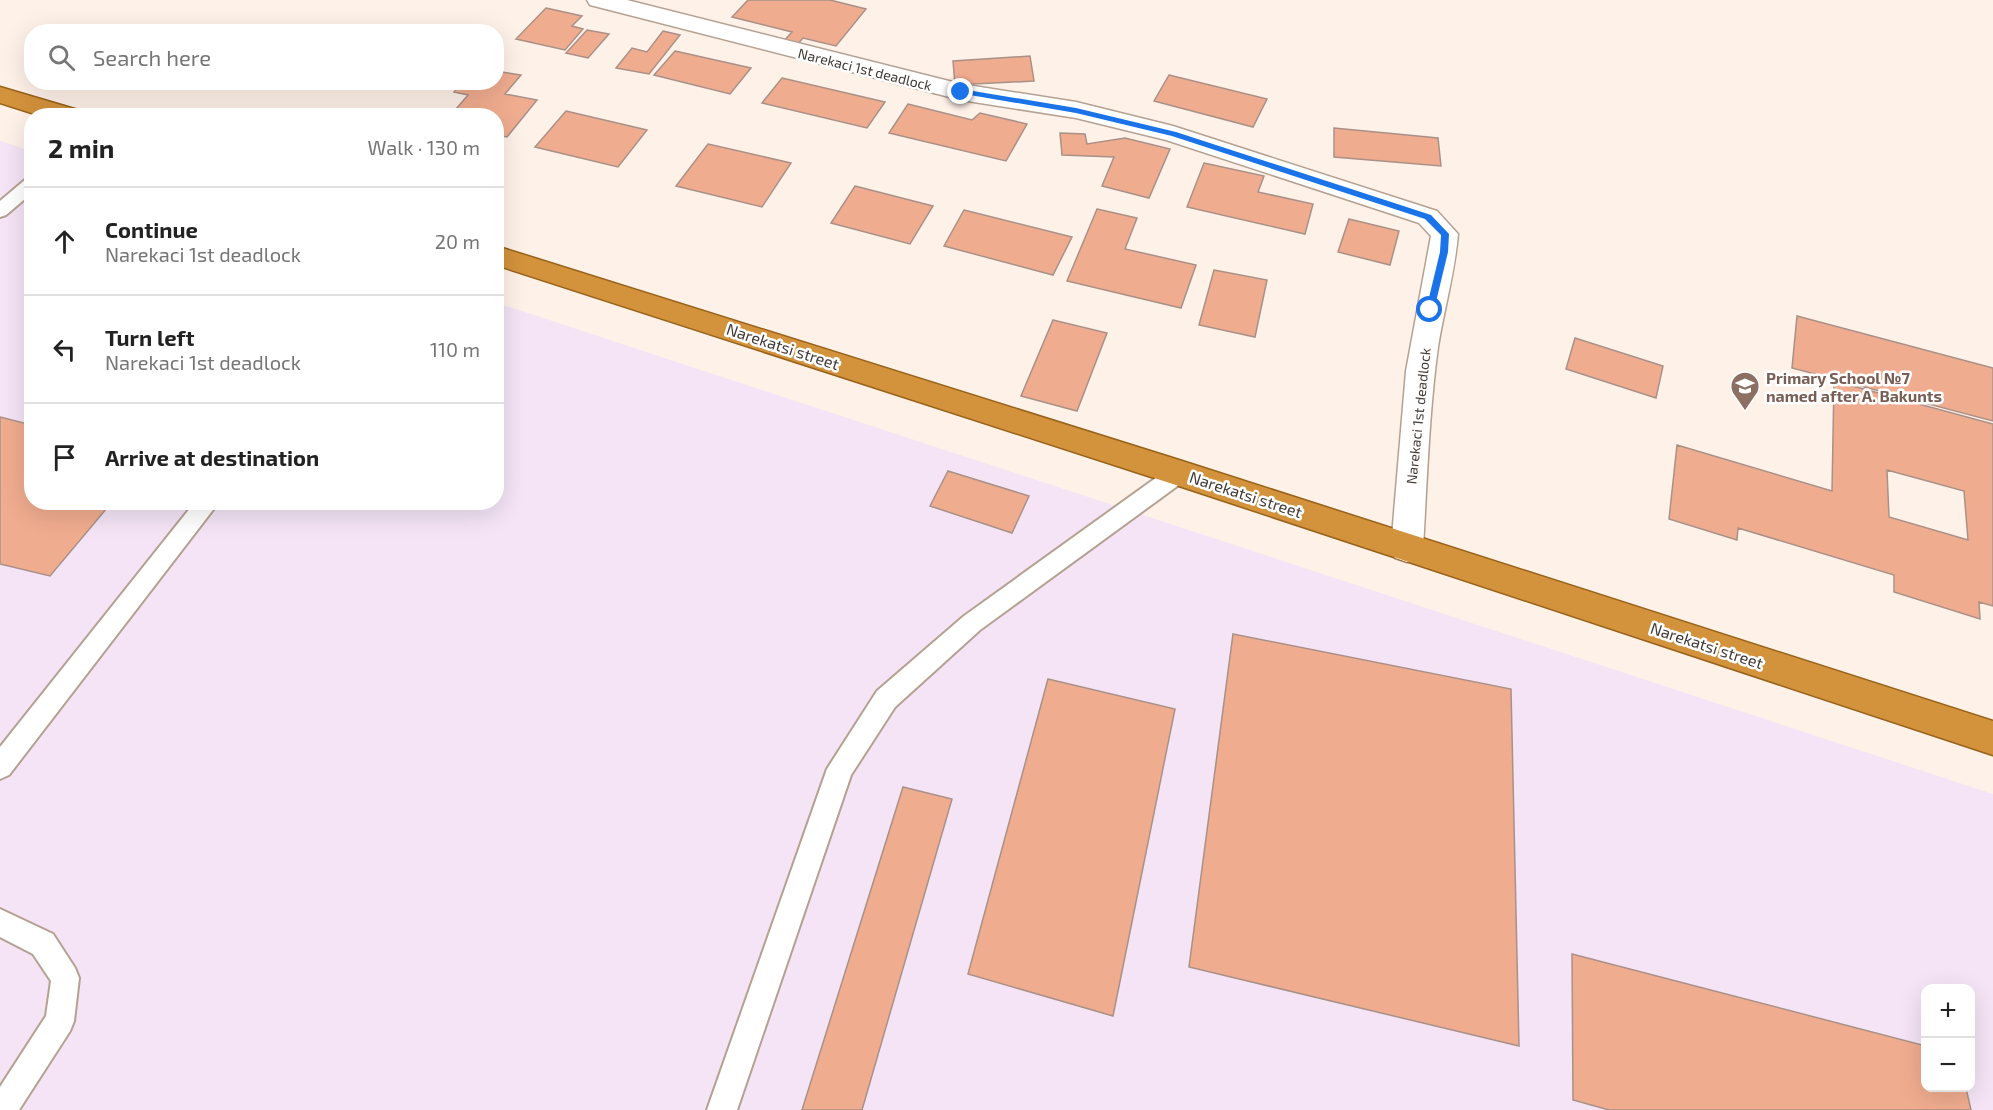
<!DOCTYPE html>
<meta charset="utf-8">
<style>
:root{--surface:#fff;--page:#f2f2f2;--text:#222;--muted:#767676;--line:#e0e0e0}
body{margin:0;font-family:"Exo 2",sans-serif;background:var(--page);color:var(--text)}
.controls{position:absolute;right:18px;bottom:18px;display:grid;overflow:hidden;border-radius:12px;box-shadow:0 6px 24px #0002}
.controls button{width:54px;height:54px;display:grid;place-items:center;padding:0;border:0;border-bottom:2px solid var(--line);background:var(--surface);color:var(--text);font:30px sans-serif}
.stop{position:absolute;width:18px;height:18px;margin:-14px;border:4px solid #1a73e8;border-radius:50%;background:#fff}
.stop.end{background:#1a73e8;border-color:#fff;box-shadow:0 2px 6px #0008}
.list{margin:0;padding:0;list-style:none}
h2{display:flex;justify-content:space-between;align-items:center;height:78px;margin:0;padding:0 24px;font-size:26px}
h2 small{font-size:20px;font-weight:400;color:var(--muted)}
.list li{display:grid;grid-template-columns:39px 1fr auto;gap:18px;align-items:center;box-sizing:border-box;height:108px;padding:0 24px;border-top:2px solid var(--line)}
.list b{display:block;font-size:22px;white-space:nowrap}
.list p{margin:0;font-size:20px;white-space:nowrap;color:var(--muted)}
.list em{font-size:20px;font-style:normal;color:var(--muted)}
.icon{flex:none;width:33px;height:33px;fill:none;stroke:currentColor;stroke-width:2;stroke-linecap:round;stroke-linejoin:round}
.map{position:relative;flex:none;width:1993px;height:1110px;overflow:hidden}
.search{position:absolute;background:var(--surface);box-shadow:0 6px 24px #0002;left:24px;top:24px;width:480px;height:66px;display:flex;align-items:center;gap:15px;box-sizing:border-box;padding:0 21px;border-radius:24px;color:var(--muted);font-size:22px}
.panel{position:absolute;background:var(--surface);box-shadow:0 6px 24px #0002;left:24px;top:108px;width:480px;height:402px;border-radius:24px}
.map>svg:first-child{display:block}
.industrial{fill:#f4e4f6;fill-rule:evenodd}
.building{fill:#f0ac8f;stroke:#a99188;stroke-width:1.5;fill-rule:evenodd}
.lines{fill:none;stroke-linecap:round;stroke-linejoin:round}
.service-casing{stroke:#b5a192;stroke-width:4}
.minor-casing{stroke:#b5a192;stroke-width:3}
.trunk-casing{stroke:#996219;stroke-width:3}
.service{fill:#fff;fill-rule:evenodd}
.minor{fill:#fff;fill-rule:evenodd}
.trunk{fill:#d3923c;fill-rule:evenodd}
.route{fill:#1a73e8}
.labels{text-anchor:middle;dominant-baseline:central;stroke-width:5;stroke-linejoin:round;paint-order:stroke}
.far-street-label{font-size:14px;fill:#423a34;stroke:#fff}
.street-label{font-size:16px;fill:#423a34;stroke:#fff}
.education-label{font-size:16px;font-weight:bold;fill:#785e54;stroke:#fff;text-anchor:start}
</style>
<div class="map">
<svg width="1993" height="1110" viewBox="0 0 1993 1110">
<rect width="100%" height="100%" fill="#fef1e8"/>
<!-- industrial -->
<path class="industrial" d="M0,141L31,151L32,502H496L497,303L1993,794V1110H0ZM1926,988H1970V1088H1926Z"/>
<!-- building -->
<path class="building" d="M748,0H830L866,9L836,46L803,38L795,47L782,43L792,32L732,17Z
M546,8L582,16L572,26L583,29L565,50L516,39Z
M587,30L609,34L588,58L566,53Z
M663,31L680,35L649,74L616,68L632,48L647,52Z
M675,51L751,68L730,94L654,75Z
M1030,56L1034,81L955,85L953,61Z
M496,71L521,75L505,94L537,100L507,137L496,135V116H450L468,95L454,92L462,82H496Z
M1169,75L1267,99L1253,127L1154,101Z
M782,78L885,102L867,128L762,103Z
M908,104L972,120L980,113L1027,124L1006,161L889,133Z
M566,111L647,130L618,167L535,147Z
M1334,128L1438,138L1441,166L1334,157Z
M1060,133L1085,134L1087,144L1125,138L1170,149L1149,198L1102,186L1114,157L1062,155Z
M708,144L791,163L762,207L676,186Z
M1204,163L1264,176L1258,192L1313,204L1305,234L1187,207Z
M855,186L933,206L910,244L831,223Z
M1097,209L1137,218L1125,249L1196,265L1181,308L1067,281Z
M964,210L1072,237L1053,275L944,246Z
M1349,219L1399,231L1390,265L1338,252Z
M1214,270L1267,280L1255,337L1199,325Z
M1797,316L1993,368V421L1792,368Z
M1053,320L1107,333L1077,411L1021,396Z
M1575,338L1663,366L1656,398L1566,369Z
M1834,381L1993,424V606L1979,602L1980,619L1894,592V575L1738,528L1737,540L1669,519L1677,445L1832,491ZM1887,470L1964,491L1968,540L1889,517Z
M0,417L32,425V502H112L50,576L0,564Z
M948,471L1029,496L1012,533L930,506Z
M1233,634L1511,689L1519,1046L1189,967Z
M1048,679L1175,709L1113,1016L968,974Z
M903,787L952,799L862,1110H802Z
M1572,954L1926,1046V1088H1966L1971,1110H1609L1573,1100Z"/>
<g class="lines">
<!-- service casing -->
<g class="service-casing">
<path id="service" d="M32,177V193L6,215L0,217V201L26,179Z
M1179,464L1187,467L1190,473L1187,479L980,630L895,707L851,775L737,1110H707L827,769L877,691L964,616L1171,467Z
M195,502H219L9,775L0,779V747Z
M0,909L53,934L75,968L79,978L74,1021L70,1031L19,1110H0V1087L46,1016L51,981L33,954L0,937Z"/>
</g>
<!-- minor casing -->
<g class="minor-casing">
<path id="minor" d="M587,0H627L961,84L1076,102L1173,126L1437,211L1458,234C1455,272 1444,309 1438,347C1429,413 1427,481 1423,548L1419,558L1407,562L1395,558L1391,548L1406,371L1431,236L1419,223L1166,140L1076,118L961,100L590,5Z"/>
</g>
<!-- trunk casing -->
<g class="trunk-casing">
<path id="trunk" d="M0,87L78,110L81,116H41L0,103Z
M496,246L1179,460L1993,721V755L1179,486L496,265Z"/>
</g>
<!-- service -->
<use href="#service" class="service"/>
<!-- minor -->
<use href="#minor" class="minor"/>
<!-- trunk -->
<use href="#trunk" class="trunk"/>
</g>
<!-- route -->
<path class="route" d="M961,89L1076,108L1176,132L1431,215L1449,234L1448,252L1434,310L1430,313L1426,310L1440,252L1441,235L1425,219L1172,136L1076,113L958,93Z"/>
<!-- icons -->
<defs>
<g id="school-pin" transform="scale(1.5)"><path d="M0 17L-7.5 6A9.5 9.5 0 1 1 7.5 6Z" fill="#8d6e63" stroke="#fff"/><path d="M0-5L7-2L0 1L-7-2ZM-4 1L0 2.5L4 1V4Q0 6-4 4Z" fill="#fff"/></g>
</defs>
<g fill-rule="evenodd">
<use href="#school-pin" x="1745" y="386"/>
</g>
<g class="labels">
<!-- far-street labels -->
<g class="far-street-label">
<text transform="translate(865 69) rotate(14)">Narekaci 1st deadlock</text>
<text transform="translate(1418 416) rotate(-84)">Narekaci 1st deadlock</text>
</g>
<!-- street labels -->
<g class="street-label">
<text transform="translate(783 346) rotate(18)">Narekatsi street</text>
<text transform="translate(1246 494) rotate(18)">Narekatsi street</text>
<text transform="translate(1707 645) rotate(18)">Narekatsi street</text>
</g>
<!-- education labels -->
<g class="education-label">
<text x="1766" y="377">Primary School №7<tspan x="1766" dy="18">named after A. Bakunts</tspan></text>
</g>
</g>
</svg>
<div class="controls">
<button>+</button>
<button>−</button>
</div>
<div class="stop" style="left:1430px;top:310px"></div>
<div class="stop end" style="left:961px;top:92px"></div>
<div class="search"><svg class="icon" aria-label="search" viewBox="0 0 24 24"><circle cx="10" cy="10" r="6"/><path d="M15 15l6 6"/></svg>Search here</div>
<section class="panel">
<h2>2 min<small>Walk · 130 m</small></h2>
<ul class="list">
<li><svg class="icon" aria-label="ahead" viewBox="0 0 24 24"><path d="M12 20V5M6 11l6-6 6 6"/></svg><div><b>Continue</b><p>Narekaci 1st deadlock</p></div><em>20 m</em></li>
<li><svg class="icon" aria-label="left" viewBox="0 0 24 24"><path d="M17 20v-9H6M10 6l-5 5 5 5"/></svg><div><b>Turn left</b><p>Narekaci 1st deadlock</p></div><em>110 m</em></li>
<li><svg class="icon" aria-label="arrive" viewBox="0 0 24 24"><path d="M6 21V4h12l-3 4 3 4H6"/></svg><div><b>Arrive at destination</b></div></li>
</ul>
</section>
</div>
